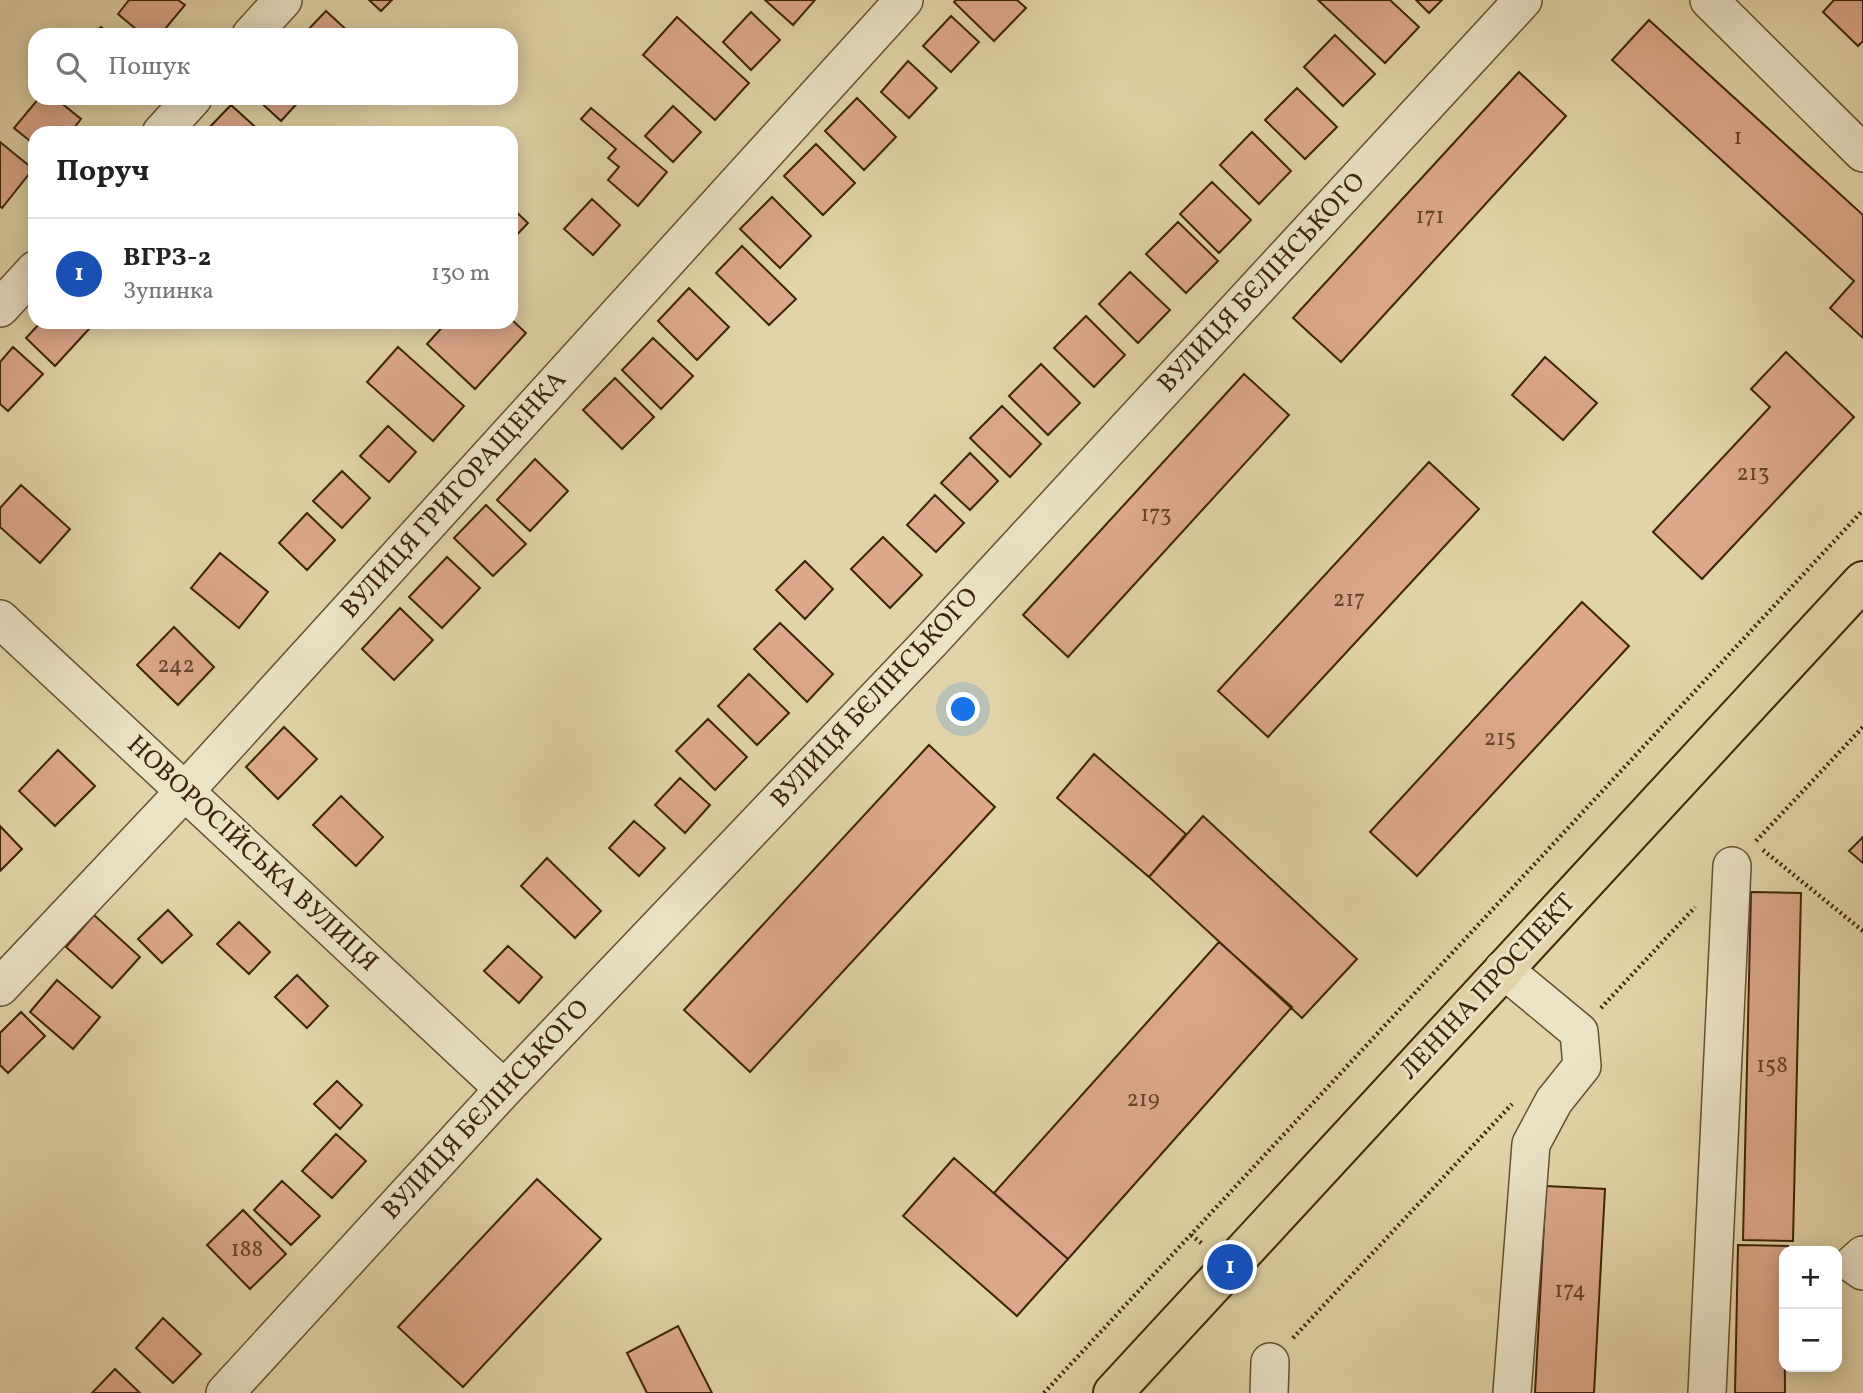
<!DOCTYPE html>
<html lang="uk">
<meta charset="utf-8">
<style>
:root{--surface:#fff;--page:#f6f6f6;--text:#202124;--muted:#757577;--line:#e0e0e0;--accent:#d93025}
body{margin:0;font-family:Vollkorn,serif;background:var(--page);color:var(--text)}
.controls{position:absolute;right:21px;bottom:21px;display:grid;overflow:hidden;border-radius:14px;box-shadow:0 4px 18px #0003}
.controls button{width:63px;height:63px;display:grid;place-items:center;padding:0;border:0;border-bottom:2px solid var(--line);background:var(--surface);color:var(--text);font:35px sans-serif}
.you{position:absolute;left:964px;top:710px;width:24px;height:24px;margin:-18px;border:5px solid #fff;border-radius:50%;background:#1a73e8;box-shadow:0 0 0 10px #1a73e833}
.badge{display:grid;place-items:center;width:46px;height:46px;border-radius:50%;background:var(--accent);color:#fff;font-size:23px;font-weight:700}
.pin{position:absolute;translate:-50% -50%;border:4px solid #fff;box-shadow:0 2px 7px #0006}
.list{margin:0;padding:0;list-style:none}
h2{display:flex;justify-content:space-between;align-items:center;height:91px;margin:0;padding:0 28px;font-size:30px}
h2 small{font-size:23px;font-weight:400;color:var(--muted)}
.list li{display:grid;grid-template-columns:46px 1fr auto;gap:21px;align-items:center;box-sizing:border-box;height:112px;padding:0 28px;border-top:2px solid var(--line)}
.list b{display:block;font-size:26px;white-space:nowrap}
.list p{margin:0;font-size:23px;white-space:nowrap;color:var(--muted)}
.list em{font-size:23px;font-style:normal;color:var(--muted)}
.icon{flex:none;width:38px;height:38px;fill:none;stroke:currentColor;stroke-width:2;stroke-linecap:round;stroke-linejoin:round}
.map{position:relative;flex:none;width:1863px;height:1393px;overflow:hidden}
.search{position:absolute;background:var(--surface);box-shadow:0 4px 18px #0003;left:28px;top:28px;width:490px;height:77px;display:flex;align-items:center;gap:18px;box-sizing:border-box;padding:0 24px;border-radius:21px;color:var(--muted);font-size:26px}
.panel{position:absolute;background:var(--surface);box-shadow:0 4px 18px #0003;left:28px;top:126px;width:490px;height:203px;border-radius:21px}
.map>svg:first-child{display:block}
.building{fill:#dca88c;stroke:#3d2407;stroke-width:2}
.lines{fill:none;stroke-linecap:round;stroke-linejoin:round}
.minor-casing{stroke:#66502f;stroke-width:40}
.major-casing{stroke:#3d2407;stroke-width:42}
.path{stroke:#3d2407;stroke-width:4.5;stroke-dasharray:2 3.5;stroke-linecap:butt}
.minor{stroke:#ece3c6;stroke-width:37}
.major{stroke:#e2d4a8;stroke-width:38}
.labels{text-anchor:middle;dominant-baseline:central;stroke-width:6;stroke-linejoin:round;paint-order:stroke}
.number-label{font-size:23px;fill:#654528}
.street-label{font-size:26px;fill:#3d2407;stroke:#ece3c6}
</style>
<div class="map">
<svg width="1863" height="1393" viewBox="0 0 1863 1393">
<rect width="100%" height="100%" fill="#e2d4a8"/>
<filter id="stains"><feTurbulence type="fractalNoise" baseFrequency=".00286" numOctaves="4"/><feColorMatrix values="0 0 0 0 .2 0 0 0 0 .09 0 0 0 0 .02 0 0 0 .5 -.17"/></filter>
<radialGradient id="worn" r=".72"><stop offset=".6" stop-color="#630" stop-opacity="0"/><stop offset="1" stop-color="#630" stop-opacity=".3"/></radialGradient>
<!-- building -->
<path class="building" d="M129,0H178L185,5L160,35H143L118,14Z
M369,0H392L381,11Z
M765,0H815L793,25Z
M956,0H1017L1026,8L994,41L954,2Z
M1318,0H1390L1419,27L1385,63Z
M1416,0H1442L1429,13Z
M1834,0H1863V41L1858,46L1823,12Z
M326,11L352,35H303Z
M751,12L780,40L751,70L723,42Z
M951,16L979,42L951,72L923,46Z
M677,17L749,83L715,120L643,55Z
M1649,20L1863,215V338L1830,308L1854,281L1612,60Z
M101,27L111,35H94Z
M1335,35L1375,74L1343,106L1304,67Z
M908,61L937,88L909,118L881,92Z
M1519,72L1566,116L1341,362L1293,318Z
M1297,88L1337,127L1305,159L1265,120Z
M39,98H55L81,119L70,133H35V145L14,128Z
M256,98H302L281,121Z
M857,98L896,137L864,170L825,131Z
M231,105L262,133H204Z
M673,106L701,132L673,162L645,136Z
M591,108L667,172L638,206L608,180L619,167L608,158L616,149L581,119Z
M1252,132L1291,171L1259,204L1220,165Z
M0,142L33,169L2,208L0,206Z
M816,144L855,183L823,215L784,176Z
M1212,182L1251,220L1219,253L1180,214Z
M772,197L811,236L780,268L740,229Z
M592,199L620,225L593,255L564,229Z
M511,207L528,223L511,241Z
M1178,222L1218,261L1186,293L1146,254Z
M742,246L796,299L769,325L716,273Z
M1130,272L1170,310L1138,343L1099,304Z
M689,288L729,327L697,360L658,321Z
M1086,316L1125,355L1094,387L1054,348Z
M511,319L526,333L475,389L427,344L447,322H511Z
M41,322H82L89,329L55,366L26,338Z
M653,338L693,376L661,409L622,370Z
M13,347L43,374L8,411L0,404V362Z
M398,347L464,406L433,441L367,382Z
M1786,352L1854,417L1702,579L1653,532L1770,407L1751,389Z
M1545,357L1597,403L1563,440L1512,395Z
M1041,364L1080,403L1048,435L1009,396Z
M1244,374L1289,415L1068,657L1023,615Z
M615,378L654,417L622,449L583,410Z
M1002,406L1041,444L1010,477L970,438Z
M388,426L416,452L389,482L360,456Z
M970,453L998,481L970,510L941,483Z
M535,459L568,491L530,531L497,500Z
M1429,462L1479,509L1268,737L1218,691Z
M342,471L370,498L342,528L313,501Z
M21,485L70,529L40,563L0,527V508Z
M935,495L964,523L936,552L907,525Z
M486,505L526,544L493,576L454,538Z
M307,513L335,540L307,570L279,543Z
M883,537L922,575L890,608L851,569Z
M220,553L268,592L239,628L191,588Z
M447,557L480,588L442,628L409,597Z
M805,561L833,589L805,619L776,590Z
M1582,602L1629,646L1417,876L1370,832Z
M400,608L433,640L394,680L362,649Z
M780,623L833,674L807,702L754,649Z
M174,627L214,667L178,705L137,665Z
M749,674L789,713L757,745L718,706Z
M708,719L747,757L715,790L676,751Z
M284,727L317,759L278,799L246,767Z
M929,745L995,807L750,1072L684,1010Z
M58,750L95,786L55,826L19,791Z
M1094,754L1186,834L1149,877L1057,798Z
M680,778L710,805L685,833L655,805Z
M341,796L383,837L356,866L313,825Z
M1203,816L1357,959L1302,1018L1149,877Z
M634,821L665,848L639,876L609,848Z
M0,826L22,849L0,871Z
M1863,837V863L1849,851Z
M547,858L601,911L575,938L521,886Z
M1751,892L1801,893L1793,1241L1743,1240Z
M168,910L192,935L162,963L138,939Z
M94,915L140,957L112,988L66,947Z
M239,922L270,952L249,974L217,944Z
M1219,942L1292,1007L1068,1259L994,1193Z
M508,946L542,977L519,1003L484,971Z
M297,975L328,1006L307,1028L275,997Z
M57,980L100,1017L73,1049L30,1012Z
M21,1012L45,1036L8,1073L0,1065V1033Z
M337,1081L362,1105L340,1129L314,1104Z
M336,1134L366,1161L332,1198L302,1171Z
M954,1158L1068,1259L1017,1316L903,1216Z
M537,1179L601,1239L463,1387L398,1327Z
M282,1181L320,1216L291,1245L254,1210Z
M1546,1186L1605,1189L1594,1393H1535Z
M243,1210L286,1254L250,1289L207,1245Z
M1738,1245L1788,1246V1251H1784L1785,1393H1735Z
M163,1318L201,1354L173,1383L136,1348Z
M678,1326L712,1393H647L627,1353Z
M115,1369L140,1393H92Z"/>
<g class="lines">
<!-- minor casing -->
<g class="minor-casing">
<path id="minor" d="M1709,0L1863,153
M251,35L283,0
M161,133L193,98
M0,308L35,270
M0,619L504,1089
M1503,969L1579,1032L1582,1066L1554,1101L1531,1144L1512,1393
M0,987L185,791L904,0
M1863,1255L1853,1264L1863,1271
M225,1393L504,1089L931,641L1523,0
M1269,1393L1270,1362
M1707,1393L1732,866"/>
</g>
<!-- major casing -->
<g class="major-casing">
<path id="major" d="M1113,1393L1863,581"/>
</g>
<!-- path -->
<path class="path" d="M1756,841L1863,727
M1763,850L1863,931
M1601,1008L1695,907
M1191,1235L1204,1245
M1293,1338L1512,1104
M1044,1393L1863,510"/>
<!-- minor -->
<use href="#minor" class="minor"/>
<!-- major -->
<use href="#major" class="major"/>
</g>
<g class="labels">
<!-- number labels -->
<g class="number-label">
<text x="1738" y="138">1</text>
<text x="1430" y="217">171</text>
<text x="1753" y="474">213</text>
<text x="1156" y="515">173</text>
<text x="1349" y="600">217</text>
<text x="176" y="666">242</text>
<text x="1500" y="739">215</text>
<text x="1772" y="1066">158</text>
<text x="1143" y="1100">219</text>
<text x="247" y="1250">188</text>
<text x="1570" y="1291">174</text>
</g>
<!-- street labels -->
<g class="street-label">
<text transform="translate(1262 283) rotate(-47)">ВУЛИЦЯ БЄЛІНСЬКОГО</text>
<text transform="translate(454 495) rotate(-48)">ВУЛИЦЯ ГРИГОРАЩЕНКА</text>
<text transform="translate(875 698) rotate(-47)">ВУЛИЦЯ БЄЛІНСЬКОГО</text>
<text transform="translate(252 854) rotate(43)">НОВОРОСІЙСЬКА ВУЛИЦЯ</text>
<text transform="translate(1488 987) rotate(-47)">ЛЕНІНА ПРОСПЕКТ</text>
<text transform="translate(486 1110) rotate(-47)">ВУЛИЦЯ БЄЛІНСЬКОГО</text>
</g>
</g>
<rect width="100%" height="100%" filter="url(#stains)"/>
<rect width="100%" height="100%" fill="url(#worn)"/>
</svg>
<div class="controls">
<button>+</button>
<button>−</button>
</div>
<div class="you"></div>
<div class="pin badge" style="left:1230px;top:1267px;background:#1a4fb4">1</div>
<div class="search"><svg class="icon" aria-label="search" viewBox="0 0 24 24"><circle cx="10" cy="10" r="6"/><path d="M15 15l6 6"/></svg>Пошук</div>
<section class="panel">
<h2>Поруч<small></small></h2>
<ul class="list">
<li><span class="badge" style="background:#1a4fb4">1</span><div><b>ВГРЗ-2</b><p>Зупинка</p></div><em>130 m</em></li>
</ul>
</section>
</div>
